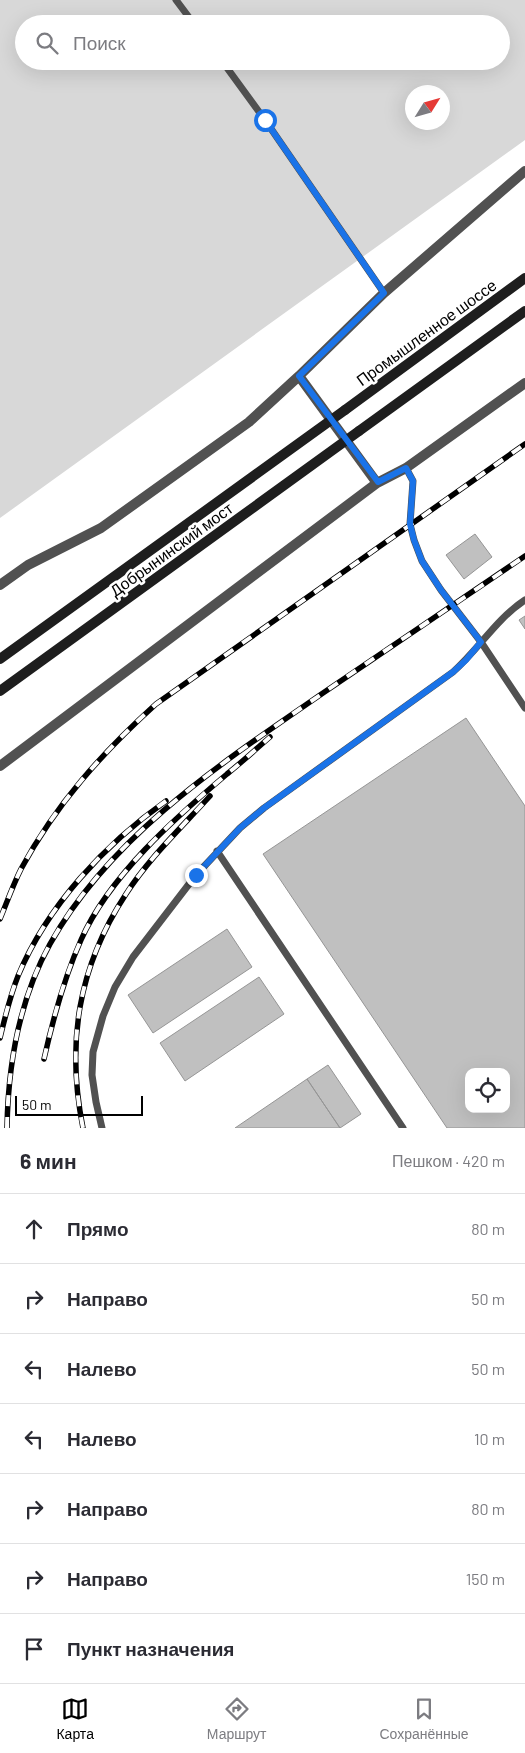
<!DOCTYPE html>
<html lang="ru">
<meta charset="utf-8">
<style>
:root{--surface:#fff;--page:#f2f2f3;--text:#2b2b33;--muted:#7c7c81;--line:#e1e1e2;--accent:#000}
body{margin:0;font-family:Barlow,sans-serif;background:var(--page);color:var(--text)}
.controls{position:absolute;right:15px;bottom:15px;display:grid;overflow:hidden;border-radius:10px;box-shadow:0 5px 20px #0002}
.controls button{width:45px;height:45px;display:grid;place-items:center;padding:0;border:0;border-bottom:1px solid var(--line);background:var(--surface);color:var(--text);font:25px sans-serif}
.compass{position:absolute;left:405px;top:85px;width:45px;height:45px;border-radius:50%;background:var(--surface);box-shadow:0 5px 20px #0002;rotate:53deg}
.scale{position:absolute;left:15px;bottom:12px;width:128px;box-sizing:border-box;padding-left:5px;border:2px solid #000;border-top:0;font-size:14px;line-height:18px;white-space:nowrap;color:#000;-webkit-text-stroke:4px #fff;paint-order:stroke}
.stop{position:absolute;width:15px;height:15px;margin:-11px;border:4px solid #1a73e8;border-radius:50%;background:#fff}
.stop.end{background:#1a73e8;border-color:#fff;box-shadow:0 1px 5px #0008}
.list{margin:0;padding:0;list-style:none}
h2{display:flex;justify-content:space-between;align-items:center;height:65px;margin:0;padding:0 20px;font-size:21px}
h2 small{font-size:16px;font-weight:400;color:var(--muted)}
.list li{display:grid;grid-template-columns:32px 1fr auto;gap:15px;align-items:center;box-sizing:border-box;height:70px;padding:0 20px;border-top:1px solid var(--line)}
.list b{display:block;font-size:19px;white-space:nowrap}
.list em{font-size:16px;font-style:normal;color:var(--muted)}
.icon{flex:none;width:28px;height:28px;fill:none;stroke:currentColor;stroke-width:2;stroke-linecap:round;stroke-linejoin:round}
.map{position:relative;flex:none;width:525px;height:1128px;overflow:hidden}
.search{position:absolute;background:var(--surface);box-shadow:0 5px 20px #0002;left:15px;right:15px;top:15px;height:55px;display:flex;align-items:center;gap:12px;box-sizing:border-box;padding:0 18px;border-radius:28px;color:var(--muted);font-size:19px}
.sheet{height:555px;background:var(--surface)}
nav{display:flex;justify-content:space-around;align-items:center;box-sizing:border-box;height:70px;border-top:1px solid var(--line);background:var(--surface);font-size:14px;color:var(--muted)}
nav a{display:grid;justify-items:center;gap:2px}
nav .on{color:var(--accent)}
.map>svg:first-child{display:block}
.green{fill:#d8d8d8;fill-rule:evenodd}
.building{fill:#c0c0c0;stroke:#959595;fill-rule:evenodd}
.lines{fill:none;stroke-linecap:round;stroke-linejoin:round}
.lane{stroke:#515151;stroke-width:7}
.street{stroke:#515151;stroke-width:10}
.secondary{stroke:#1e1e1e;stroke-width:10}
.rail-casing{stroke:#000;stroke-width:5.5}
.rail{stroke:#fff;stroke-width:4;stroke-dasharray:11;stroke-linecap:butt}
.secondary-bridge{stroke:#1e1e1e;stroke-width:10}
.route{stroke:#1a73e8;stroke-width:6}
.labels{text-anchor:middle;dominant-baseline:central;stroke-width:5;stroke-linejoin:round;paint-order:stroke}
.street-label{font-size:16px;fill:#000;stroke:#fff}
</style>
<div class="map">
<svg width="525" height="1128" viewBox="0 0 525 1128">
<rect width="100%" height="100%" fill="#fff"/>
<!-- green -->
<path class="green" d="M0,0H525V140L0,518ZM24,24H501V61H24ZM412,92H442V122H412Z"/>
<!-- building -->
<path class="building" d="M475,534L492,557L464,579L446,555Z
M525,616V629L519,620Z
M466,718L525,806V1128H447L263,854ZM469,1072H506V1109H469Z
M227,929L252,967L153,1033L128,995Z
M259,977L284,1014L185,1081L160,1043Z
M328,1065L361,1114L340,1128L307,1079Z
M307,1079L340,1128H235Z"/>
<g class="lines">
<!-- lane -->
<path class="lane" d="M176,0L194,24
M222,61L265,120L384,293
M406,468L413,481L410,524L414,540L422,561L441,590L481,642L525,708
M217,851L403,1128
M102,1128L96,1102L92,1075L93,1052L103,1016L115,987L133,957L196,875L240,828L264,808L453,672C479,649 496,619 525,600"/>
<!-- street -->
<path class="street" d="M299,376L377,483
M0,585L28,565L101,528L249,422L299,376L384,293L525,171
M0,766L377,483L406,468L525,383"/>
<!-- secondary -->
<path class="secondary" d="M345,410L525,278
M359,431L525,311"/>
<!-- rail casing -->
<g class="rail-casing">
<path id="rail" d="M0,919C7,902 13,885 21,869C56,804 102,753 156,704L525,444
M0,1038C5,1017 10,996 18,976C47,906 105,844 166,801
M44,1059C53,1019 64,978 81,940C109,876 175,818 227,774C242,762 256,749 270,737
M7,1128C8,1065 19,1000 50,944C111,835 223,762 323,693C390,647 458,602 525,556
M83,1128C66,1043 78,967 126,894C149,858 181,828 210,796"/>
</g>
<!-- rail -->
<use href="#rail" class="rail"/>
<!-- secondary-bridge -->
<path class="secondary-bridge" d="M0,659L345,410
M0,691L359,431"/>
</g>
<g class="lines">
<!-- route -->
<path class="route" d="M196,875L240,828L264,808L453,672L466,660L481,642L441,590L422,561L414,540L410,524L413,481L406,468L378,482L299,376L384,293L265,120"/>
</g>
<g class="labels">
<!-- street labels -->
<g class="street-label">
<text transform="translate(426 332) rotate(-36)">Промышленное шоссе</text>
<text transform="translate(171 549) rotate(-36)">Добрынинский мост</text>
</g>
</g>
</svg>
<div class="controls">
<button><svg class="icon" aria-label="locate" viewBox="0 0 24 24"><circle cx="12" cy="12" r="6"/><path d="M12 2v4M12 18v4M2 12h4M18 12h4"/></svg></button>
</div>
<svg class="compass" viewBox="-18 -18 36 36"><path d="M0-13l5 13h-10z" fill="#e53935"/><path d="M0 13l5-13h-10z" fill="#7c7c81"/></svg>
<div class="scale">50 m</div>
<div class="stop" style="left:265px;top:120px"></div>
<div class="stop end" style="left:196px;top:875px"></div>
<div class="search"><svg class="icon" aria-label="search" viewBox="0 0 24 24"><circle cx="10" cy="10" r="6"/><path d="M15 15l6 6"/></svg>Поиск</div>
</div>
<section class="sheet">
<h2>6 мин<small>Пешком · 420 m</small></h2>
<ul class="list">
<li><svg class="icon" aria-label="ahead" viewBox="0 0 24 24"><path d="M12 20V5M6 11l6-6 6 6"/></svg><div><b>Прямо</b></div><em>80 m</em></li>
<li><svg class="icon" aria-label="right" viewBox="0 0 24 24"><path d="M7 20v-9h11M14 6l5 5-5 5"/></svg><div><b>Направо</b></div><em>50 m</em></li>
<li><svg class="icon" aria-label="left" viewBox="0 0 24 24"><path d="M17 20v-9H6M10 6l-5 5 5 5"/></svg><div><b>Налево</b></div><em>50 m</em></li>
<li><svg class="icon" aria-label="left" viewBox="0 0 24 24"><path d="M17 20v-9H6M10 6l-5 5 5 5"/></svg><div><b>Налево</b></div><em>10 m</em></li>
<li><svg class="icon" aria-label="right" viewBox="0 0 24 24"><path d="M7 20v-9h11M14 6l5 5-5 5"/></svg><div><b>Направо</b></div><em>80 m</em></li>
<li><svg class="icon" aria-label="right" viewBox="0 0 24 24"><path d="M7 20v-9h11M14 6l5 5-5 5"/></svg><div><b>Направо</b></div><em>150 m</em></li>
<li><svg class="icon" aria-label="arrive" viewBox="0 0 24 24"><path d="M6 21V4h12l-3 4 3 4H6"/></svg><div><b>Пункт назначения</b></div></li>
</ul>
</section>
<nav>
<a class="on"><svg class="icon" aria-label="map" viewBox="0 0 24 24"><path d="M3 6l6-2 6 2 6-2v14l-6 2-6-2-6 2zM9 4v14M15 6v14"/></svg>Карта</a>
<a><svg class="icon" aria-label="directions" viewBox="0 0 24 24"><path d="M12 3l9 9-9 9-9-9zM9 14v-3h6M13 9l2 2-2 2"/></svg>Маршрут</a>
<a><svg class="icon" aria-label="saved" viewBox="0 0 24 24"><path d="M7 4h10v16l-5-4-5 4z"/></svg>Сохранённые</a>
</nav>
